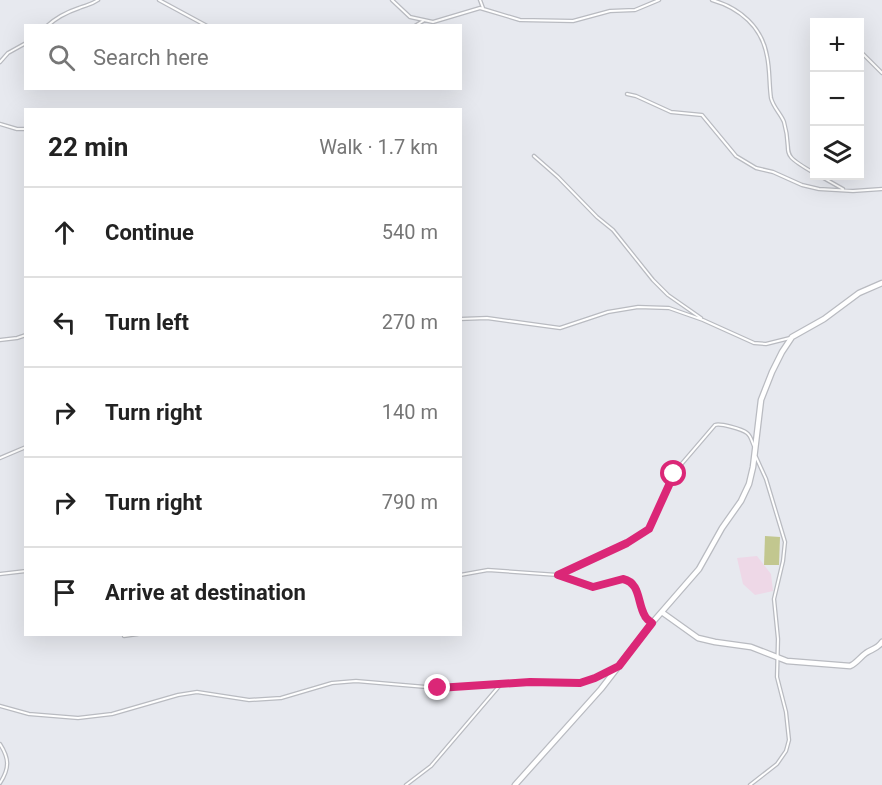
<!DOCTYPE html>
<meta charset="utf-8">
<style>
:root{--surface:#fff;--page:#f2f2f2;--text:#222;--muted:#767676;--line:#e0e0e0}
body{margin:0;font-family:Roboto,sans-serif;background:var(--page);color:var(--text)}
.controls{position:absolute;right:18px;top:18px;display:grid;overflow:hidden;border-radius:0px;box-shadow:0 6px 24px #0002}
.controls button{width:54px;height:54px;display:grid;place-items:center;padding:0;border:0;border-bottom:2px solid var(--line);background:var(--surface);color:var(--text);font:30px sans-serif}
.stop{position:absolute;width:18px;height:18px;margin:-14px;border:4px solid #db2777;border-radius:50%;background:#fff}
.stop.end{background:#db2777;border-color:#fff;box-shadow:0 2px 6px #0008}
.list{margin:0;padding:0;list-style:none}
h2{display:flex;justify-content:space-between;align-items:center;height:78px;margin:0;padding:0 24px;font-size:26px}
h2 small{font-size:20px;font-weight:400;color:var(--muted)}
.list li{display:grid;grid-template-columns:39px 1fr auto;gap:18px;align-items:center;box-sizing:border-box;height:90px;padding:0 24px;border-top:2px solid var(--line)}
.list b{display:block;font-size:22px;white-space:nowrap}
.list em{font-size:20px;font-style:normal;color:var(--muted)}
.icon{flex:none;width:33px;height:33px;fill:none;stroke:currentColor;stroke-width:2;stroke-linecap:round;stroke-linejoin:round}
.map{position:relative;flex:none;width:882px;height:785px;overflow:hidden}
.search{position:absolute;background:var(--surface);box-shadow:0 6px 24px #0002;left:24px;top:24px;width:438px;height:66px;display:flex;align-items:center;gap:15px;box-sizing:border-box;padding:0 21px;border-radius:0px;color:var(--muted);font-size:22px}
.panel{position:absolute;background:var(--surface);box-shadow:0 6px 24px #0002;left:24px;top:108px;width:438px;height:528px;border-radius:0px}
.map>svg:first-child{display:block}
.education{fill:#eed8e7}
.green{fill:#c2c78f}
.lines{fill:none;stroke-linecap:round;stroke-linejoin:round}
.street-casing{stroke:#b9bbc1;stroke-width:4.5}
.secondary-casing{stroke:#b9bbc1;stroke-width:7}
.street{stroke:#fff;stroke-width:2}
.secondary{stroke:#fff;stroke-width:4.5}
.route{stroke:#db2777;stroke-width:8}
</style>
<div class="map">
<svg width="882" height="785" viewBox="0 0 882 785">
<rect width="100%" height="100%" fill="#e7e9ef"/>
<!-- education -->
<path class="education" d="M757,556L771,574L773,591L755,595L743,584L737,558Z"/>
<!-- green -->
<path class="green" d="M765,536L780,537L779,565H764Z"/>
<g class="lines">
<!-- street casing -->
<g class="street-casing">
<path id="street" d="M159,0L207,26
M392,0L410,17L433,22L480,8L520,20L573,21L610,11L635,10L659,0
M480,0L483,8
M712,0C740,8 762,27 767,56C770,70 769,84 771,98C773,107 781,114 784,122C794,157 776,151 814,173
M47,26C56,18 67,12 79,8C86,5 91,5 98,0
M415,26L423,21
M860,51L882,73
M0,62L8,53L26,43
M627,94L636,96L671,112L702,115L736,156L756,168L773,172L802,185L819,189L853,191L882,189
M0,124L17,129H26
M534,156L558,177L597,217L613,230L653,280L668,295L701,318
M820,176L843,189
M460,319L487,318L560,328L608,312L638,307L669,308L703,320L754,343L766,344L790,338
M0,340L17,338L26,335
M0,458L26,447
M0,574L26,571
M460,575L488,570L558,575L593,587L623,579H627C644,593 637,609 652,623
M558,575L627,543L649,529L673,474L715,425C720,423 742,429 747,433C751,436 752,442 754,446
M124,636L138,634
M0,706L29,714L78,718L112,714L178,695L197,692L249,700L281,698L332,683L356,681L438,688L501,684
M0,744C9,758 10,768 0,783
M406,785L431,766L501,684L580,683L595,678L616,667
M750,785L777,764L786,751L789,740L786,712L777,677L778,639L774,599L783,561L785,542L766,479L756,457"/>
</g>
<!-- secondary casing -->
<g class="secondary-casing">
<path id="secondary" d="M663,613L698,638L715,642L751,647L787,661L850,666C857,663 859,658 866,653C872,649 877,649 882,642
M515,785L601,689L652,623L699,569L722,528L741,501L749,484L753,467L761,400L772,372L782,352L792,337L824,319L859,293L882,283"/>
</g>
<!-- street -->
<use href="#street" class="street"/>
<!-- secondary -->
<use href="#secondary" class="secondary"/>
</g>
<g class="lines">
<!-- route -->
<path class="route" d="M438,688L530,682L580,683L595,678L619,666L652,623C650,621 646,619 645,616C637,603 641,583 623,579L593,587L558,575L627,543L649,529L674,474"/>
</g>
</svg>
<div class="controls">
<button>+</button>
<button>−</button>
<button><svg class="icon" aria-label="layers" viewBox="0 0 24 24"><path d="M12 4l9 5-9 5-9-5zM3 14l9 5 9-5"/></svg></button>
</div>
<div class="stop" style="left:674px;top:474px"></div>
<div class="stop end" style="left:438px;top:688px"></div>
<div class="search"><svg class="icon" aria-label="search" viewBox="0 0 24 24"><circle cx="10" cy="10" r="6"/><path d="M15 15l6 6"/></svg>Search here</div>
<section class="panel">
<h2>22 min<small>Walk · 1.7 km</small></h2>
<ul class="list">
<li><svg class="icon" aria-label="ahead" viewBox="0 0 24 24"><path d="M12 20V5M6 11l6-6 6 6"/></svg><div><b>Continue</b></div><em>540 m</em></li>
<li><svg class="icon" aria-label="left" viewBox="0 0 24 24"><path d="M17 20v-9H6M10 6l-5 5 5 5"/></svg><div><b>Turn left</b></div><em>270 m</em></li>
<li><svg class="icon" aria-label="right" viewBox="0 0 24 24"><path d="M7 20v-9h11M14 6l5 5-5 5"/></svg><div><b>Turn right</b></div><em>140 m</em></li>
<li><svg class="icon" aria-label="right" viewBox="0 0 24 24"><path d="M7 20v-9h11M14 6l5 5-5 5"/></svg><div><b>Turn right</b></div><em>790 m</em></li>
<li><svg class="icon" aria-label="arrive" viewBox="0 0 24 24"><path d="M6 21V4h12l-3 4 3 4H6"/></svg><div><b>Arrive at destination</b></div></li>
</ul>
</section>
</div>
